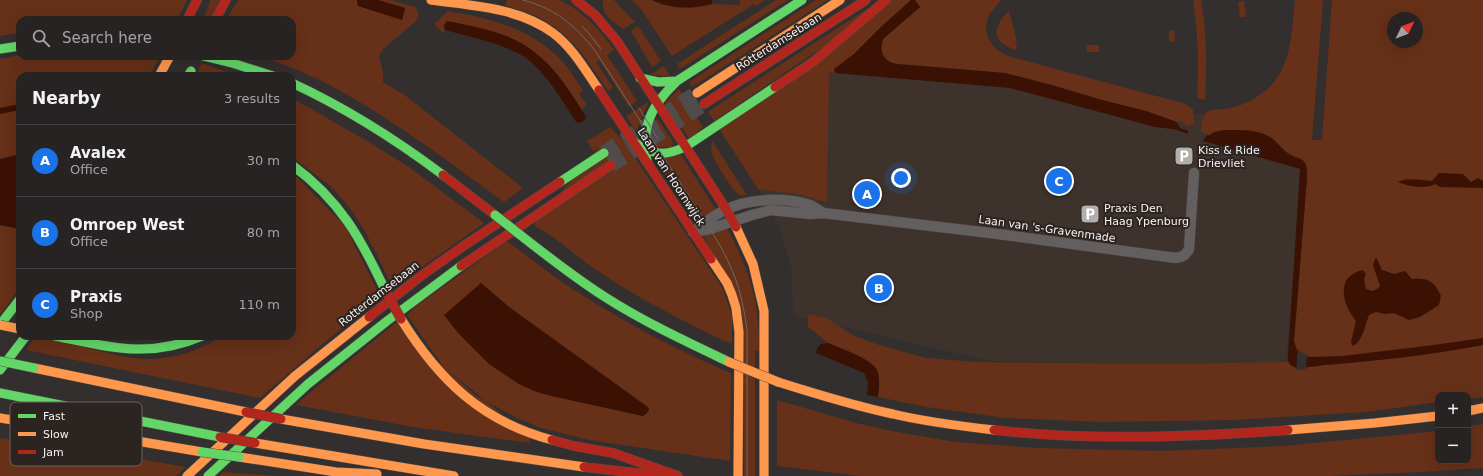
<!DOCTYPE html>
<meta charset="utf-8">
<style>
:root{--surface:#262322;--page:#2e2b2a;--text:#f1f3f6;--muted:#a4a4a5;--line:#424040;--accent:#1a73e8}
body{margin:0;font-family:"DejaVu Sans",sans-serif;background:var(--page);color:var(--text)}
.controls{position:absolute;right:12px;bottom:12px;display:grid;overflow:hidden;border-radius:8px;box-shadow:0 4px 16px #0002}
.controls button{width:36px;height:36px;display:grid;place-items:center;padding:0;border:0;border-bottom:1px solid var(--line);background:var(--surface);color:var(--text);font:20px sans-serif}
.compass{position:absolute;left:1387px;top:12px;width:36px;height:36px;border-radius:50%;background:var(--surface);box-shadow:0 4px 16px #0002;rotate:47deg}
.you{position:absolute;left:901px;top:178px;width:14px;height:14px;margin:-10px;border:3px solid #fff;border-radius:50%;background:#1a73e8;box-shadow:0 0 0 6px #1a73e833}
.badge{display:grid;place-items:center;width:26px;height:26px;border-radius:50%;background:var(--accent);color:#fff;font-size:13px;font-weight:700}
.pin{position:absolute;translate:-50% -50%;border:2px solid #fff;box-shadow:0 1px 4px #0006}
.list{margin:0;padding:0;list-style:none}
h2{display:flex;justify-content:space-between;align-items:center;height:52px;margin:0;padding:0 16px;font-size:17px}
h2 small{font-size:13px;font-weight:400;color:var(--muted)}
.list li{display:grid;grid-template-columns:26px 1fr auto;gap:12px;align-items:center;box-sizing:border-box;height:72px;padding:0 16px;border-top:1px solid var(--line)}
.list b{display:block;font-size:15px;white-space:nowrap}
.list p{margin:0;font-size:13px;white-space:nowrap;color:var(--muted)}
.list em{font-size:13px;font-style:normal;color:var(--muted)}
.icon{flex:none;width:22px;height:22px;fill:none;stroke:currentColor;stroke-width:2;stroke-linecap:round;stroke-linejoin:round}
.map{position:relative;flex:none;width:1483px;height:476px;overflow:hidden}
.search{position:absolute;background:var(--surface);box-shadow:0 4px 16px #0002;left:16px;top:16px;width:280px;height:44px;display:flex;align-items:center;gap:10px;box-sizing:border-box;padding:0 14px;border-radius:12px;color:var(--muted);font-size:15px}
.panel{position:absolute;background:var(--surface);box-shadow:0 4px 16px #0002;left:16px;top:72px;width:280px;height:268px;border-radius:12px}
.map>svg:first-child{display:block}
.built{fill:#3e322d}
.green{fill:#673018;fill-rule:evenodd}
.water{fill:#3b1104}
.pier{fill:#332f2e}
.lines{fill:none;stroke-linecap:round;stroke-linejoin:round}
.stream{stroke:#3b1104;stroke-width:3}
.primary-tunnel{stroke:#504c4b;stroke-width:15;stroke-dasharray:15 8;stroke-linecap:butt}
.street-casing{stroke:#4f4c4a;stroke-width:11}
.fast-casing{stroke:#4f4c4a;stroke-width:10}
.slow-casing{stroke:#4f4c4a;stroke-width:10}
.jam-casing{stroke:#4f4c4a;stroke-width:10}
.street{stroke:#635f5e;stroke-width:10}
.fast{stroke:#63d668;stroke-width:9}
.slow{stroke:#ff974d;stroke-width:9}
.jam{stroke:#b3261e;stroke-width:9}
.tram{stroke:#6c6a69;stroke-width:1}
.fast-bridge-casing{stroke:#4f4c4a;stroke-width:10;stroke-linecap:butt}
.slow-bridge-casing{stroke:#4f4c4a;stroke-width:10;stroke-linecap:butt}
.jam-bridge-casing{stroke:#4f4c4a;stroke-width:10;stroke-linecap:butt}
.fast-bridge{stroke:#63d668;stroke-width:9}
.slow-bridge{stroke:#ff974d;stroke-width:9}
.jam-bridge{stroke:#b3261e;stroke-width:9}
.labels{text-anchor:middle;dominant-baseline:central;stroke-width:4;stroke-linejoin:round;paint-order:stroke}
.street-label{font-size:11px;fill:#f7f2f0;stroke:#2c2421}
.poi-label{font-size:11px;fill:#f7f2f0;stroke:#2c2421;text-anchor:start}
.key{fill:#2c2421;stroke:#69625f;stroke-width:1}
.key-label{font-size:11px;fill:#f7f2f0}
</style>
<div class="map">
<svg width="1483" height="476" viewBox="0 0 1483 476">
<rect width="100%" height="100%" fill="#332f2e"/>
<!-- built -->
<path class="built" d="M858,36L1309,139L1285,367L990,361L793,315L792,271L779,226L729,138Z"/>
<!-- green -->
<path class="green" d="M0,0H187L177,20H20V33L0,36Z
M211,0H220L209,20L204,17Z
M238,0H357V2L402,20L405,8L378,0H390L415,7C419,13 420,15 416,21L383,49C377,59 380,58 382,68C383,72 383,78 383,82L406,96L523,188L504,202C445,159 386,114 320,80C301,71 280,63 261,56H292V20H226Z
M507,0C518,0 551,0 559,0C580,8 602,32 614,50L607,55L637,101L629,107L599,60L596,62L613,88L608,91C580,48 559,17 505,6Z
M603,0H614L635,22L623,29C612,20 601,16 603,0Z
M632,0H652L660,4L679,8H692L712,4L740,5V0H765L756,6L754,4L672,56L643,12Z
M776,0H788L680,69L677,64Z
M816,0H828L692,87L689,82Z
M891,0H911L882,26L854,54L834,69L835,73L829,72L827,202L797,194L758,189L720,130Z
M915,0H1001C997,5 992,10 989,15C981,33 991,49 1008,56L1186,104L1193,110L1194,124L1187,126L1182,121L1177,122L1146,111L1102,100L1055,86L1005,73L890,63C881,56 880,49 883,39L920,7Z
M1193,0H1201C1207,33 1207,67 1205,100L1197,98C1199,65 1198,33 1193,0Z
M1295,0H1323L1312,140H1322L1332,0H1483V341L1320,362V357C1305,358 1297,357 1294,341L1307,177V167L1303,160L1287,152L1268,136L1242,130L1214,132L1210,135L1201,132C1202,126 1201,117 1207,112C1211,108 1218,110 1224,109C1243,107 1262,96 1274,82C1292,60 1292,27 1295,0ZM1393,18H1417V42H1393Z
M1244,1L1246,17H1240L1238,2Z
M876,3L823,47L714,121L708,112L709,111Z
M448,11C489,18 530,28 560,59C569,68 576,80 583,91L579,94L586,104L582,110L558,75L546,62L444,25L445,30L443,33L434,24Z
M1009,11L1016,38L1017,50C991,44 992,26 1009,11Z
M638,26L661,61L652,67L631,31Z
M1174,30L1175,41L1169,42V31Z
M1087,45H1099V52H1087Z
M20,55V56L160,57L149,76H20V154L0,159V59Z
M201,63L239,76H197Z
M664,66L670,76L650,75Z
M679,89L703,127L690,140L665,102Z
M292,98L367,141L409,167L484,223L393,288C377,256 363,220 337,193C325,180 307,169 292,157Z
M647,103L648,104L639,123L637,133L626,116Z
M656,119H658L673,142L672,147H652L653,127Z
M610,127L625,143L723,289L732,316V344C717,338 702,330 688,323C652,305 617,285 585,262C569,250 554,236 535,226V223L599,147L593,151L587,141Z
M712,142H713L747,195C744,196 741,196 738,194C731,188 715,163 712,154C711,150 711,146 712,142Z
M681,155L717,211L699,222L695,218L654,158Z
M292,174L297,177L345,226L381,298L332,336L260,398L26,350L36,336C56,341 76,346 96,350C112,354 127,358 144,359C170,360 200,351 222,336H292Z
M0,225L20,229V287L1,314H0Z
M726,226C742,256 756,289 758,323C759,332 759,342 759,351H755V476H744V336L705,239L704,235L711,234Z
M507,241C529,257 551,275 574,290C624,322 676,350 731,373L730,461L589,440L541,428L517,418L475,395L443,366L407,315L416,306ZM481,283L509,307L649,408L648,412L643,416L537,392L519,384L489,364Z
M808,314L826,318L853,335L876,344L926,358L979,362L1172,364L1288,362L1296,368L1386,359L1483,345V397L1468,399V395H1438V402L1366,412L1234,420L1101,422L1006,418L926,407L878,397L879,382L862,358L828,343L808,327Z
M397,322L406,336L530,437L529,443L413,427L296,405L312,391Z
M100,336H181C151,343 130,340 100,336Z
M777,400L860,424L892,431L955,442L1038,448L1162,451L1283,446L1438,431V461H1468V426L1483,424V468L1421,472L1331,476H860L777,466Z
M0,438L70,447L186,467L176,476H0Z
M223,472L278,476H219Z"/>
<!-- water -->
<path class="water" d="M357,0H378L405,8L402,20L358,6Z
M652,0H712V4C692,9 671,9 652,0Z
M911,0H915L920,7L883,39C879,51 883,62 897,64L1005,73L1055,86L1102,100L1146,111L1177,122L1181,130L1155,127L1010,88L835,73L834,69L854,54L882,26Z
M447,21C476,27 509,32 533,51C556,68 571,93 586,117L585,120L580,123L576,122C561,99 548,75 526,58C508,45 467,36 445,30L444,25Z
M20,104V110L0,114V108Z
M1224,130C1240,130 1260,129 1273,139C1278,143 1281,148 1286,152C1300,163 1307,153 1307,177L1294,341L1298,353L1309,357L1342,356L1434,345L1483,338V345C1431,355 1377,361 1324,365C1317,366 1300,369 1294,367C1288,365 1288,360 1288,355L1300,169L1203,141L1207,135H1210L1214,132Z
M20,154V229L0,225V159Z
M1439,173L1463,174L1471,182L1478,178L1483,181V188L1440,187L1436,184C1425,189 1409,187 1398,182C1407,177 1422,180 1432,181Z
M1376,257L1382,270L1394,274L1405,271L1412,279C1429,278 1434,281 1441,296L1439,305L1420,317L1409,320L1394,313L1385,314L1376,312L1369,315C1365,325 1363,341 1353,346L1351,342L1356,321C1342,304 1335,276 1363,270L1366,274L1364,279L1366,289L1372,291L1377,289L1380,286L1373,265Z
M481,283L509,307L649,408L648,412L643,416L551,396L537,392L519,384L489,364L458,333L444,315Z
M828,343C840,348 866,357 875,367C881,374 879,389 878,397L867,395L868,382L864,373L816,353L817,348L821,344Z"/>
<!-- pier -->
<path class="pier" d="M1298,348L1299,351L1307,355L1306,369L1296,370Z"/>
<g class="lines">
<!-- stream -->
<path class="stream" d="M1178,129L1187,132"/>
<!-- primary-tunnel -->
<path class="primary-tunnel" d="M604,153L697,93
M611,165L704,104"/>
<!-- street casing -->
<g class="street-casing">
<path id="street" d="M694,231C704,223 713,216 725,210C749,198 784,197 810,205C814,207 819,210 823,213
M693,232L710,229L752,215L771,210L810,214L823,213L990,233L1176,258C1183,257 1186,255 1189,249L1194,173"/>
</g>
<!-- fast casing -->
<g class="fast-casing">
<path id="fast" d="M0,49L20,46
M203,56L232,63L273,76
M188,76L191,71
M640,78L658,82L677,81
M292,83C346,108 395,139 443,175
M635,143C656,155 663,157 685,147L775,87
M647,162C641,125 651,106 677,81L802,0
M292,165C341,201 361,239 386,292
M560,182L604,153
M519,234C547,256 575,278 605,297C644,322 687,342 729,362
M0,325L20,299
M55,336C109,347 149,359 202,336
M0,370L26,336
M0,393L220,437
M208,476L308,384L387,321L461,266"/>
</g>
<!-- slow casing -->
<g class="slow-casing">
<path id="slow" d="M431,0C472,6 518,7 553,33C573,48 585,70 599,90
M159,76L170,56
M697,93L840,0
M736,227L753,264L764,311V476
M711,259L727,283L732,295L736,308L739,332L738,476
M401,319C439,380 481,421 552,440
M34,368L246,412
M778,382C816,394 854,406 893,414C926,422 960,426 994,430
M1468,411L1483,408
M0,418L202,452
M281,419L424,444L584,467
M1288,430L1375,423L1438,416
M255,443L454,476
M239,457L336,472L377,474
M187,476L295,376L369,317"/>
</g>
<!-- jam casing -->
<g class="jam-casing">
<path id="jam" d="M576,0L595,15L617,41L726,209L736,227
M187,20L197,0
M215,20L226,0
M775,87L813,62L886,0
M599,90L711,259
M704,104L866,0
M443,175L495,215
M461,266L611,165
M369,317L421,276L462,247L560,182
M994,430C1091,441 1191,437 1288,430
M552,440L574,446L613,453L678,476
M584,467L663,476"/>
</g>
<!-- street -->
<use href="#street" class="street"/>
<!-- fast -->
<use href="#fast" class="fast"/>
<!-- slow -->
<use href="#slow" class="slow"/>
<!-- jam -->
<use href="#jam" class="jam"/>
<!-- tram -->
<path class="tram" d="M523,0C556,9 575,25 596,52L710,229C733,266 741,287 747,330V476
M582,26L592,37L601,49
M639,108L658,139"/>
<!-- fast-bridge casing -->
<g class="fast-bridge-casing">
<path id="fast-bridge" d="M495,215L519,234
M0,361L34,368
M202,452L239,457"/>
</g>
<!-- slow-bridge casing -->
<g class="slow-bridge-casing">
<path id="slow-bridge" d="M0,325L20,329
M729,362L778,382"/>
</g>
<!-- jam-bridge casing -->
<g class="jam-bridge-casing">
<path id="jam-bridge" d="M386,292L401,319
M246,412L281,419
M220,437L255,443"/>
</g>
<!-- fast-bridge -->
<use href="#fast-bridge" class="fast-bridge"/>
<!-- slow-bridge -->
<use href="#slow-bridge" class="slow-bridge"/>
<!-- jam-bridge -->
<use href="#jam-bridge" class="jam-bridge"/>
</g>
<!-- icons -->
<defs>
<g id="parking-square" transform="scale(1)"><rect x="-9" y="-9" width="18" height="18" rx="4" fill="#b2aeac" stroke="#2c2421"/><path d="M-3.5-5.5H1a3.5 3.5 0 0 1 0 7H-1V5.5H-3.5ZM-1-3.4V-.6H.8a1.4 1.4 0 0 0 0-2.8Z" fill="#fff"/></g>
</defs>
<g fill-rule="evenodd">
<use href="#parking-square" x="1184" y="156"/>
<use href="#parking-square" x="1090" y="214"/>
</g>
<g class="labels">
<!-- street labels -->
<g class="street-label">
<text transform="translate(779 42) rotate(-32)">Rotterdamsebaan</text>
<text transform="translate(671 177) rotate(57)">Laan van Hoornwijck</text>
<text transform="translate(1047 229) rotate(8)">Laan van 's-Gravenmade</text>
<text transform="translate(379 294) rotate(-38)">Rotterdamsebaan</text>
</g>
<!-- poi labels -->
<g class="poi-label">
<text x="1198" y="150">Kiss &amp; Ride<tspan x="1198" dy="13">Drievliet</tspan></text>
<text x="1104" y="208">Praxis Den<tspan x="1104" dy="13">Haag Ypenburg</tspan></text>
</g>
</g>
<!-- legend -->
<rect x="10" y="402" width="132" height="64" rx="6" class="key"/>
<rect x="18" y="414" width="18" height="4" fill="#63d668"/>
<rect x="18" y="432" width="18" height="4" fill="#ff974d"/>
<rect x="18" y="450" width="18" height="4" fill="#b3261e"/>
<g class="key-label">
<text x="43" y="420">Fast</text>
<text x="43" y="438">Slow</text>
<text x="43" y="456">Jam</text>
</g>
</svg>
<div class="controls">
<button>+</button>
<button>−</button>
</div>
<svg class="compass" viewBox="-18 -18 36 36"><path d="M0-13l5 13h-10z" fill="#e53935"/><path d="M0 13l5-13h-10z" fill="#a4a4a5"/></svg>
<div class="you"></div>
<div class="pin badge" style="left:867px;top:194px">A</div>
<div class="pin badge" style="left:879px;top:288px">B</div>
<div class="pin badge" style="left:1059px;top:181px">C</div>
<div class="search"><svg class="icon" aria-label="search" viewBox="0 0 24 24"><circle cx="10" cy="10" r="6"/><path d="M15 15l6 6"/></svg>Search here</div>
<section class="panel">
<h2>Nearby<small>3 results</small></h2>
<ul class="list">
<li><span class="badge">A</span><div><b>Avalex</b><p>Office</p></div><em>30 m</em></li>
<li><span class="badge">B</span><div><b>Omroep West</b><p>Office</p></div><em>80 m</em></li>
<li><span class="badge">C</span><div><b>Praxis</b><p>Shop</p></div><em>110 m</em></li>
</ul>
</section>
</div>
